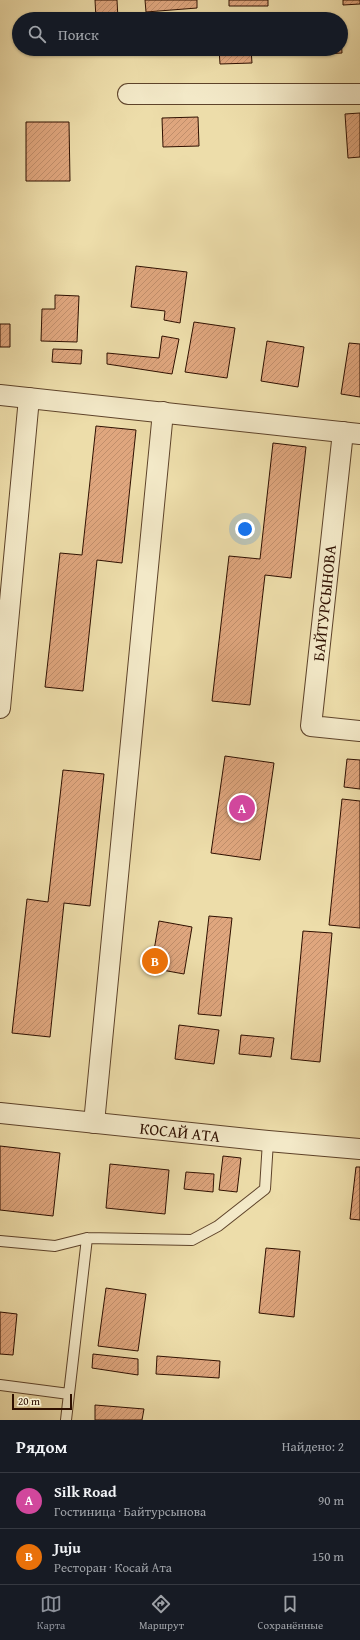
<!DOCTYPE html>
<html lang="ru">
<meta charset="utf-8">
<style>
:root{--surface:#171b24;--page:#242831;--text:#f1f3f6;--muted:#9ea1a6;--line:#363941;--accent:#8c9099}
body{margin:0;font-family:"Gentium Book Plus",serif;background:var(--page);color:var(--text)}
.scale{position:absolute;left:12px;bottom:10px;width:60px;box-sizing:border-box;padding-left:4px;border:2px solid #2f1000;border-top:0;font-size:11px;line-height:14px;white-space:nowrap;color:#2f1000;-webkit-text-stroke:3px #f3e9c8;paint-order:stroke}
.you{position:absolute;left:245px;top:529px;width:14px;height:14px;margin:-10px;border:3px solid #fff;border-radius:50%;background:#1a73e8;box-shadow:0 0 0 6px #1a73e833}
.badge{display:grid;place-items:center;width:26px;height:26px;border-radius:50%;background:var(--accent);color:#fff;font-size:13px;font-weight:700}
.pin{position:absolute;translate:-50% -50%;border:2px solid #fff;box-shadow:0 1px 4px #0006}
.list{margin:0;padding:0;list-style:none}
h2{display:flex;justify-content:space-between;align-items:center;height:52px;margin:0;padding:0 16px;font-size:17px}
h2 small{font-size:13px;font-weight:400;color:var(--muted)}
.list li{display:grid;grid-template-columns:26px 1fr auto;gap:12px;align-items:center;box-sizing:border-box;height:56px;padding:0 16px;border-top:1px solid var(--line)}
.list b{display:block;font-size:15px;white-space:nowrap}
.list p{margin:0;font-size:13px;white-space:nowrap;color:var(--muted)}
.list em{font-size:13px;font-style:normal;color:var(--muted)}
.icon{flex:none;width:22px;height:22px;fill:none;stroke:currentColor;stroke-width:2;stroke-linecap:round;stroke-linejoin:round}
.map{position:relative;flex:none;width:360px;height:1420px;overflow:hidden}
.search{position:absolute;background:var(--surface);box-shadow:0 1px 3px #0004;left:12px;right:12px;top:12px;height:44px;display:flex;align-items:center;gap:10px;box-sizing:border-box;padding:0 14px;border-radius:22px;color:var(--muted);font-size:15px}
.sheet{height:164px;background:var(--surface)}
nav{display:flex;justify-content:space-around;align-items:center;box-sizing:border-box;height:56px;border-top:1px solid var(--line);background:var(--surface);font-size:11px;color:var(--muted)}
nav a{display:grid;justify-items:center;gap:2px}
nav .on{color:var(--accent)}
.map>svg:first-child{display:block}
.building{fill:url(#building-hatch);stroke:#2f1000}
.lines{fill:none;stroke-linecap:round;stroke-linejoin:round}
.lane-casing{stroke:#5e432a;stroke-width:12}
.street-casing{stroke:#5e432a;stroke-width:22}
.lane{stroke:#f3e9c8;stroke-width:10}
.street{stroke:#f3e9c8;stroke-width:20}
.labels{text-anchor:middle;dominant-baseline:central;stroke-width:3;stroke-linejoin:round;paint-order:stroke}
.street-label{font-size:16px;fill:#2f1000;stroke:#f3e9c8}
</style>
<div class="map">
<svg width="360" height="1420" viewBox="0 0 360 1420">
<defs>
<pattern id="building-hatch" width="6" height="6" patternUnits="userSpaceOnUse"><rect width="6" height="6" fill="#dfa67e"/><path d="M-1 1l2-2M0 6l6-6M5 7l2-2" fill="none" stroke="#c08e6b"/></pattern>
</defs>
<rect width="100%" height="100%" fill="#edddaa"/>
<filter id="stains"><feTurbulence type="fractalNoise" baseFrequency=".005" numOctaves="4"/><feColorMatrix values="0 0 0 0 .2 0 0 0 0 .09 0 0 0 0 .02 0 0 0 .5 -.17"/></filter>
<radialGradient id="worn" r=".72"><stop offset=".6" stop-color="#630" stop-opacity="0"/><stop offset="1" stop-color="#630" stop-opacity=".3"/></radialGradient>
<!-- building -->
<path class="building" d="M95,0H117L118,19H96Z
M145,0H197V8L146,12Z
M229,0H268V6H229Z
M343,0H360V4L343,5Z
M341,36L342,53L309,55L308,49H341Z
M219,49H251L252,63L220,64Z
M360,113V157L348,158L345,114Z
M198,117L199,146L163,147L162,118Z
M26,122H69L70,181H26Z
M136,266L187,272L180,323L164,320L165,311L131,307Z
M55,295L79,296L77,342L41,341L42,309H55Z
M194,322L235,328L227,378L185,372Z
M0,324H10V347H0Z
M162,336L179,339L172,374L107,364V353L159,358Z
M267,341L304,347L298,387L261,381Z
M349,343L360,344V397L341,394Z
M53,349L82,350L81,364L52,362Z
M96,426L136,430L122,563L97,560L83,691L45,687L60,553L82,555Z
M273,443L306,447L291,578L265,575L250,705L212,701L229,556L260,559Z
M225,756L274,763L260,860L211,853Z
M347,759L360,760V789L344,787Z
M63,770L104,774L90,906L64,903L50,1037L12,1033L27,899L48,902Z
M342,799L360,801V928L329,925Z
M209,916L232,918L221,1016L198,1014Z
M159,921L192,927L184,974L151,968Z
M303,931L332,933L320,1062L291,1059Z
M179,1025L219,1030L214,1064L175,1059Z
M241,1035L274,1038L271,1057L239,1054Z
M0,1146L60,1153L53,1216L0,1210Z
M223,1156L241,1158L237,1192L219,1190Z
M110,1164L169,1170L165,1214L106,1208Z
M356,1167H360V1220L350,1219Z
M186,1172L214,1174L213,1192L184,1189Z
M266,1248L300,1251L294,1317L259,1313Z
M106,1288L146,1294L138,1351L98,1346Z
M0,1312L17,1314L13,1355L0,1354Z
M93,1354L138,1359V1375L92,1368Z
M157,1356L220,1361L219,1378L156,1374Z
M95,1405L144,1409L142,1420H95Z"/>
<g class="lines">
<!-- lane casing -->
<g class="lane-casing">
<path id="lane" d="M0,1241L55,1246L87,1238L192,1240L218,1226L265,1189L268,1141
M0,1385L69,1394
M66,1420L87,1238"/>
</g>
<!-- street casing -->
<g class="street-casing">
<g id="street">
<path d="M128,94H360"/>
<path d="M0,395L360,434"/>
<path d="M343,432L311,726L360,731"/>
<path d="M0,708L29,398"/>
<path id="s1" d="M0,1113L268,1141L360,1149"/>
<path d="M94,1123L163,412"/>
</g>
</g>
<!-- lane -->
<use href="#lane" class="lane"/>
<!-- street -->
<use href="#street" class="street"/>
</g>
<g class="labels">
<!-- street labels -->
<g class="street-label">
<text transform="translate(324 603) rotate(-84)">БАЙТУРСЫНОВА</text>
<text stroke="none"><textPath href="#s1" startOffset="181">КОСАЙ АТА</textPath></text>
</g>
</g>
<rect width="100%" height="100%" filter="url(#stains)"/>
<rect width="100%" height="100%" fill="url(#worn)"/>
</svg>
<div class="scale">20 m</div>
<div class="you"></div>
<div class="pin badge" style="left:242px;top:808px;background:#d1479c">A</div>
<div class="pin badge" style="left:155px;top:961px;background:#e8710a">B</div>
<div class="search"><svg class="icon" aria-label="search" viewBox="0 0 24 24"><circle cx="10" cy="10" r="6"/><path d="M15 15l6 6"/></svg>Поиск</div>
</div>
<section class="sheet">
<h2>Рядом<small>Найдено: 2</small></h2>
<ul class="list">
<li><span class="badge" style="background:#d1479c">A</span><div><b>Silk Road</b><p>Гостиница · Байтурсынова</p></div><em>90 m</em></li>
<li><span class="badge" style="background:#e8710a">B</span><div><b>Juju</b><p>Ресторан · Косай Ата</p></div><em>150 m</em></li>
</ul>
</section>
<nav>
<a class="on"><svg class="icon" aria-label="map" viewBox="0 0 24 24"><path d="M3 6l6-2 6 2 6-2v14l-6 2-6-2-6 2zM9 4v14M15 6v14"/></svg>Карта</a>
<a><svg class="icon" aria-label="directions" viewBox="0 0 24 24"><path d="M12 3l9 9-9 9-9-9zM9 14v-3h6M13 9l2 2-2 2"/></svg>Маршрут</a>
<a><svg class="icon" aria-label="saved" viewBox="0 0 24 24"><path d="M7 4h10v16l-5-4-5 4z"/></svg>Сохранённые</a>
</nav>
